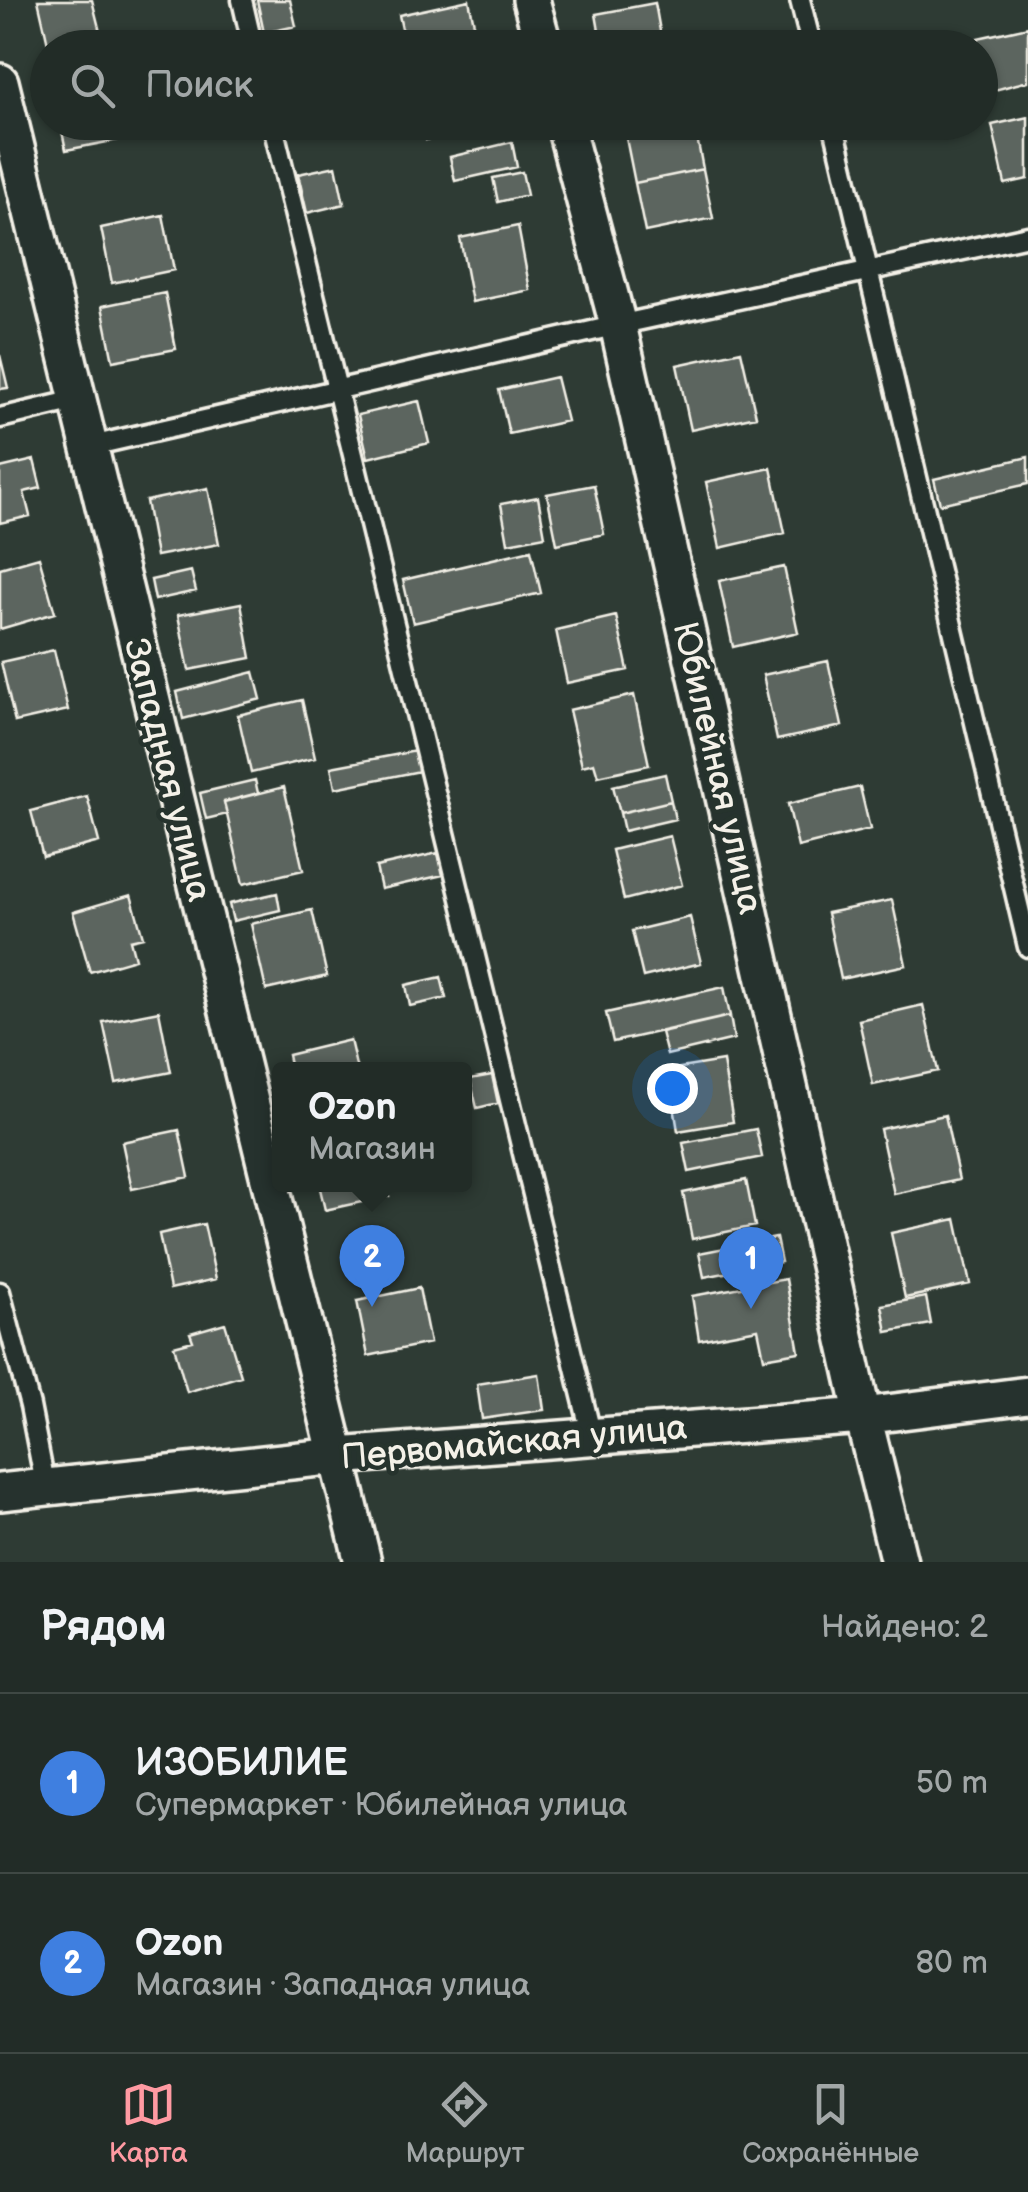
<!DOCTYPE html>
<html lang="ru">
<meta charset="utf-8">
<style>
:root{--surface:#222c27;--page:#2a342f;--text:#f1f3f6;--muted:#a2a7a7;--line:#3f4844;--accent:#ff9aa2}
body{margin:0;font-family:"Balsamiq Sans",sans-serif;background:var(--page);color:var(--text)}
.you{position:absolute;left:672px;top:1088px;width:35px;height:35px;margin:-25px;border:8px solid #fff;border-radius:50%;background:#1a73e8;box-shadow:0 0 0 15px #1a73e833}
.badge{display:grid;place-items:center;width:65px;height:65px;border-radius:50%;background:var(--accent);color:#fff;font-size:32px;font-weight:700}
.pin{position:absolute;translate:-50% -82px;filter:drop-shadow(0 2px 5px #0008)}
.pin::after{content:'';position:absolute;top:52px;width:35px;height:30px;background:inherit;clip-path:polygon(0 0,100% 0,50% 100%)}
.popup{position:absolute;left:272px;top:1062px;width:200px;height:130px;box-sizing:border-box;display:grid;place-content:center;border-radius:10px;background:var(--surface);filter:drop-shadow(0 2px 8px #0005);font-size:32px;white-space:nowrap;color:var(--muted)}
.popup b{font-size:38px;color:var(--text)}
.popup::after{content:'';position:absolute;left:50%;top:100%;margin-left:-20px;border:20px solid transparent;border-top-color:var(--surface)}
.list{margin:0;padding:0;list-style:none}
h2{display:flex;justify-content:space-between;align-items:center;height:130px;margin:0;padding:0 40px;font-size:42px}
h2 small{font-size:32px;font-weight:400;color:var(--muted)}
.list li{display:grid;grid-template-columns:65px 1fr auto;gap:30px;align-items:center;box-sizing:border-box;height:180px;padding:0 40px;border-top:2px solid var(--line)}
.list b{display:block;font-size:38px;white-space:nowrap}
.list p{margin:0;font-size:32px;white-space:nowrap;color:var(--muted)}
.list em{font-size:32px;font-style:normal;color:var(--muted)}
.icon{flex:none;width:55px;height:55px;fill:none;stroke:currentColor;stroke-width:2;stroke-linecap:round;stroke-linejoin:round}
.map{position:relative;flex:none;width:1028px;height:1562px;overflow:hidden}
.search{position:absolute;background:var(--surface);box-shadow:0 2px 8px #0004;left:30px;right:30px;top:30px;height:110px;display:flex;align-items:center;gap:25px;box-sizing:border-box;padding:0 35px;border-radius:55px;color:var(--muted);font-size:38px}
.sheet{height:490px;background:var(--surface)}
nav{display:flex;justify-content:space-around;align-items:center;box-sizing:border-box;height:140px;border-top:2px solid var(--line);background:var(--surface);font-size:28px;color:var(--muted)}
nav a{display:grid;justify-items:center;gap:5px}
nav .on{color:var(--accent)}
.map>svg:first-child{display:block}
.building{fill:#5c655e;stroke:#f4f1e8;stroke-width:2.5}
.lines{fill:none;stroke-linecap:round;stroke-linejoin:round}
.service-casing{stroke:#f4f1e8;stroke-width:25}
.minor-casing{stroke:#f4f1e8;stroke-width:42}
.service{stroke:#26332d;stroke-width:18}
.minor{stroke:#26332d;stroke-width:35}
.labels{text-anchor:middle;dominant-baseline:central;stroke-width:9;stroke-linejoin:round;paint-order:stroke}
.street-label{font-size:35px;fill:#f4f1e8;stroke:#26332d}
</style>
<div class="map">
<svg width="1028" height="1562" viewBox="0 0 1028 1562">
<rect width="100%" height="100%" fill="#2e3b34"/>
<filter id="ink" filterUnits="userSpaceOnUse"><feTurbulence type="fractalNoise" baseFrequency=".01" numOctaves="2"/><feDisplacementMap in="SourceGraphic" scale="20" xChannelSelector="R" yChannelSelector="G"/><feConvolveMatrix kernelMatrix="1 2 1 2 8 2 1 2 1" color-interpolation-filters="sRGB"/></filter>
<g filter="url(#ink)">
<!-- building -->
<path class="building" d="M38,0H92L104,48H49Z
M257,0H290L296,26L264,33Z
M469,0L479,48H406L399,15Z
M655,3L663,48H602L596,14Z
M1028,27V81L991,91L978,38Z
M1028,117V179L1005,184L992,125Z
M60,122H125L128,138L66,150Z
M422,122H495L496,124L426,140Z
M674,122H694L703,169L635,183L625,133Z
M512,142L517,167L455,181L450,157Z
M336,166L344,204L307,213L298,174Z
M703,169L713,218L645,232L635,183Z
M522,172L527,195L498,202L493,178Z
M163,215L174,270L112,283L101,228Z
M518,226L530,290L472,302L460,238Z
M165,293L176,349L113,361L102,306Z
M741,351L756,416L691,430L677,365Z
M0,355L8,388L0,389Z
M556,377L567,421L509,434L499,390Z
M419,401L429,443L368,458L358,415Z
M1028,457V484L940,504L934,479Z
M34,460L41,488L24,492L30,516L0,523V468Z
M771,468L785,533L720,548L706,482Z
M594,485L604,534L557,544L547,494Z
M208,488L219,544L156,556L146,501Z
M538,497L545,536L508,543L501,504Z
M531,550L541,593L413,623L403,580Z
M39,557L55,613L0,629V568Z
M784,567L798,632L733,647L719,581Z
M191,571L196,591L155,600L151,580Z
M241,603L251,658L189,670L178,615Z
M616,616L628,670L567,683L556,630Z
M54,650L68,710L15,722L1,662Z
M828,661L842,726L777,740L763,675Z
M254,672L261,699L183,719L177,692Z
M634,695L649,765L598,776L594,763L582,766L569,710Z
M302,700L315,758L251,773L238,715Z
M416,751L420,771L335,788L331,767Z
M665,774L671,801L620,813L613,786Z
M255,780L258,793L224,802L227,814L206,819L200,793Z
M284,787L303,870L243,884L224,802Z
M860,787L870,829L798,847L788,804Z
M87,796L99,842L43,857L31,811Z
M671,801L675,819L624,831L620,813Z
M670,836L682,885L624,900L612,850Z
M438,853L443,875L381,889L376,867Z
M277,893L280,910L233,921L229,904Z
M131,895L143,937L130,940L135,959L90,972L73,912Z
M892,900L906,965L841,979L827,913Z
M312,910L327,976L266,990L251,924Z
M690,917L701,963L643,977L632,931Z
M441,977L446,998L410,1006L406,985Z
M724,987L730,1016L613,1042L606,1013Z
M923,1005L938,1071L873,1085L859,1020Z
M159,1011L171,1072L116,1083L103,1022Z
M730,1016L734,1039L667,1055L661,1032Z
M350,1040L357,1070H291L288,1055Z
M723,1061L733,1122L678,1131L668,1070Z
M492,1075L498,1103L477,1108L470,1079Z
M945,1115L959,1180L894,1194L880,1129Z
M756,1129L762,1157L689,1172L683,1143Z
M179,1130L189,1177L132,1189L122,1142Z
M746,1180L755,1226L692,1239L683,1193Z
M319,1184H386L389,1196L325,1210Z
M956,1219L970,1284L905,1298L891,1233Z
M204,1224L216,1279L170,1289L159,1234Z
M776,1238L781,1262L704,1277L699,1253Z
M786,1279L799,1352L764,1358L758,1329L699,1340L692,1296Z
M419,1288L430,1343L368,1356L357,1301Z
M926,1297L931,1324L887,1332L882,1305Z
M225,1323L241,1376L187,1392L174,1346L193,1341L190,1333Z
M539,1374L544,1410L482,1419L477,1384Z"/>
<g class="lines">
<!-- service casing -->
<g class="service-casing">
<path id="service" d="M242,0L253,48
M800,0L812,48
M272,122L592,1437
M833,122L1028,947
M0,418L76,400
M87,447L618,325L1028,236
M0,1292L30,1406L46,1489"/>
</g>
<!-- minor casing -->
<g class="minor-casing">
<path id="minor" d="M531,0L544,48
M0,82L363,1562
M564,122L618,325L863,1416L899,1562
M0,1492L338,1456L863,1416L1028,1395"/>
</g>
<!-- service -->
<use href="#service" class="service"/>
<!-- minor -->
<use href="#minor" class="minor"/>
</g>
</g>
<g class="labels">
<!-- street labels -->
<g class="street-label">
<text transform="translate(717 768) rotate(77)">Юбилейная улица</text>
<text transform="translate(167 770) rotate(76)">Западная улица</text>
<text transform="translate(514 1443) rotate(-5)">Первомайская улица</text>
</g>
</g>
</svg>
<div class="you"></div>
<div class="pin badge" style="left:751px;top:1309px;background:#3f7fe0">1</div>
<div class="pin badge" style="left:372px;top:1307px;background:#3f7fe0">2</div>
<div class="popup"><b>Ozon</b>Магазин</div>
<div class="search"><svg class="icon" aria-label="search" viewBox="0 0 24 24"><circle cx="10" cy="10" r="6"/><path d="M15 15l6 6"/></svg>Поиск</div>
</div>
<section class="sheet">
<h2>Рядом<small>Найдено: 2</small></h2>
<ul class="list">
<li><span class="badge" style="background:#3f7fe0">1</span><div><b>ИЗОБИЛИЕ</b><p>Супермаркет · Юбилейная улица</p></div><em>50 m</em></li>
<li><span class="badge" style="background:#3f7fe0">2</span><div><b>Ozon</b><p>Магазин · Западная улица</p></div><em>80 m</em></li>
</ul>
</section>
<nav>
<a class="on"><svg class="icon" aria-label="map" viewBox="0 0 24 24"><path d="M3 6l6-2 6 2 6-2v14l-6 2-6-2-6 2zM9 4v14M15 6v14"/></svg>Карта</a>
<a><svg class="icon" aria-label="directions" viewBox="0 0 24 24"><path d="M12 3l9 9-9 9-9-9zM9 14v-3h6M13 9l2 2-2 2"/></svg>Маршрут</a>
<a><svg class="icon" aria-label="saved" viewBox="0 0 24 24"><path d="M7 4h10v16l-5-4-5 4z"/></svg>Сохранённые</a>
</nav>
